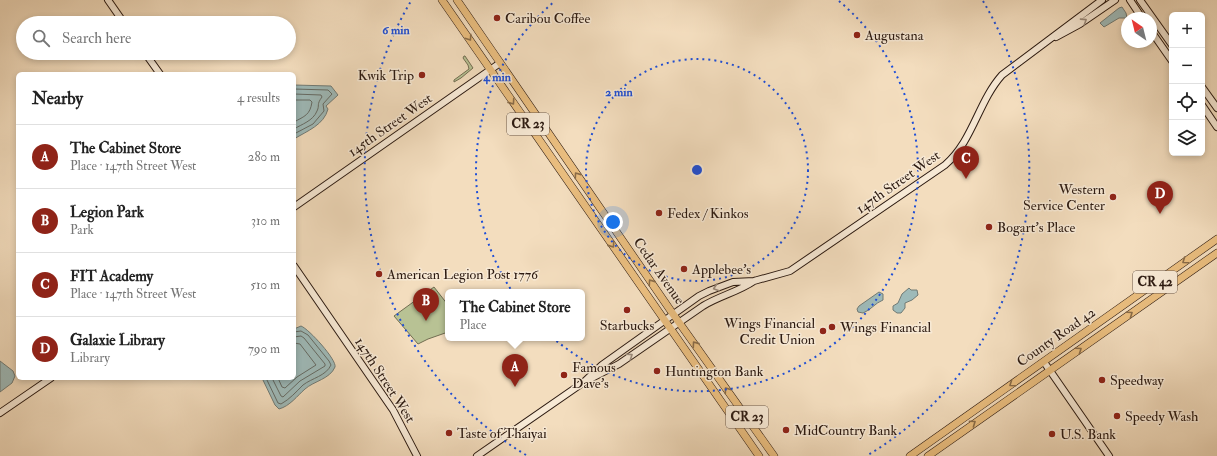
<!DOCTYPE html>
<meta charset="utf-8">
<style>
:root{--surface:#fff;--page:#f6f6f6;--text:#222;--muted:#767676;--line:#e0e0e0;--accent:#8f2418}
body{margin:0;font-family:"IM FELL Double Pica",serif;background:var(--page);color:var(--text)}
.controls{position:absolute;right:12px;top:12px;display:grid;overflow:hidden;border-radius:6px;box-shadow:0 2px 6px #0003}
.controls button{width:36px;height:36px;display:grid;place-items:center;padding:0;border:0;border-bottom:1px solid var(--line);background:var(--surface);color:var(--text);font:20px sans-serif}
.compass{position:absolute;left:1121px;top:12px;width:36px;height:36px;border-radius:50%;background:var(--surface);box-shadow:0 2px 6px #0003;rotate:325deg}
.you{position:absolute;left:613px;top:222px;width:14px;height:14px;margin:-10px;border:3px solid #fff;border-radius:50%;background:#1a73e8;box-shadow:0 0 0 6px #1a73e833}
.badge{display:grid;place-items:center;width:26px;height:26px;border-radius:50%;background:var(--accent);color:#fff;font-size:13px;font-weight:700}
.pin{position:absolute;translate:-50% -33px;filter:drop-shadow(0 1px 2px #0008)}
.pin::after{content:'';position:absolute;top:21px;width:14px;height:12px;background:inherit;clip-path:polygon(0 0,100% 0,50% 100%)}
.popup{position:absolute;left:445px;top:289px;width:140px;height:52px;box-sizing:border-box;display:grid;place-content:center;border-radius:6px;background:var(--surface);filter:drop-shadow(0 1px 3px #0005);font-size:13px;white-space:nowrap;color:var(--muted)}
.popup b{font-size:15px;color:var(--text)}
.popup::after{content:'';position:absolute;left:50%;top:100%;margin-left:-8px;border:8px solid transparent;border-top-color:var(--surface)}
.list{margin:0;padding:0;list-style:none}
h2{display:flex;justify-content:space-between;align-items:center;height:52px;margin:0;padding:0 16px;font-size:17px}
h2 small{font-size:13px;font-weight:400;color:var(--muted)}
.list li{display:grid;grid-template-columns:26px 1fr auto;gap:12px;align-items:center;box-sizing:border-box;height:64px;padding:0 16px;border-top:1px solid var(--line)}
.list b{display:block;font-size:15px;white-space:nowrap}
.list p{margin:0;font-size:13px;white-space:nowrap;color:var(--muted)}
.list em{font-size:13px;font-style:normal;color:var(--muted)}
.icon{flex:none;width:22px;height:22px;fill:none;stroke:currentColor;stroke-width:2;stroke-linecap:round;stroke-linejoin:round}
.map{position:relative;flex:none;width:1217px;height:456px;overflow:hidden}
.search{position:absolute;background:var(--surface);box-shadow:0 2px 6px #0003;left:16px;top:16px;width:280px;height:44px;display:flex;align-items:center;gap:10px;box-sizing:border-box;padding:0 14px;border-radius:22px;color:var(--muted);font-size:15px}
.panel{position:absolute;background:var(--surface);box-shadow:0 2px 6px #0003;left:16px;top:72px;width:280px;height:308px;border-radius:6px}
.map>svg:first-child{display:block}
.green{fill:#b8c294;stroke:#726e52}
.water{fill:#9ebab9;stroke:#707a75}
.lines{fill:none;stroke-linecap:round;stroke-linejoin:round}
.shore{stroke:#646a64;stroke-width:1}
.secondary-casing{stroke:#2b1910;stroke-width:8}
.highway-casing{stroke:#2b1910;stroke-width:8}
.secondary{stroke:#f7e9d5;stroke-width:6}
.highway{stroke:#eabe7f;stroke-width:7}
.oneway{stroke:#9b8b7c}
.oneway2{stroke:#8a6c48}
.ring{fill:none;stroke:#1d4ed8;stroke-width:2;stroke-dasharray:2 4}
.poi-dot{fill:#8f2418;stroke:#f7e9d5;stroke-width:1.5}
.labels{text-anchor:middle;dominant-baseline:central;stroke-width:3;stroke-linejoin:round;paint-order:stroke}
.shield{fill:#f7e9d5;stroke:#68574b;stroke-width:1}
.shield-label{font-size:13px;font-weight:bold;fill:#2b1910}
.poi-label{font-size:14px;fill:#2b1910;stroke:#f7e9d5;text-anchor:start}
.street-label{font-size:14px;fill:#2b1910;stroke:#f7e9d5}
.centre{fill:#1d4ed8;stroke:#f7e9d5;stroke-width:2}
.ring-label{font-size:12px;text-anchor:middle;font-weight:bold;fill:#1d4ed8;stroke:#f7e9d5;stroke-width:3;stroke-linejoin:round;paint-order:stroke}
</style>
<div class="map">
<svg width="1217" height="456" viewBox="0 0 1217 456">
<rect width="100%" height="100%" fill="#f3ddbe"/>
<filter id="stains"><feTurbulence type="fractalNoise" baseFrequency=".005" numOctaves="4"/><feColorMatrix values="0 0 0 0 .2 0 0 0 0 .09 0 0 0 0 .02 0 0 0 .5 -.17"/></filter>
<radialGradient id="worn" r=".72"><stop offset=".6" stop-color="#630" stop-opacity="0"/><stop offset="1" stop-color="#630" stop-opacity=".3"/></radialGradient>
<!-- green -->
<path class="green" d="M464,56H465L473,68L461,78L454,82V80L469,69L468,65L463,58Z
M434,287L448,305V332L428,339L418,344L394,316Z"/>
<!-- water -->
<path class="water" d="M1122,7L1126,13L1127,18H1119L1104,27L1100,23L1119,8Z
M294,85L331,86L338,95L326,106L328,109C324,125 307,131 294,139Z
M909,288L911,290H917L918,295L912,300L905,303V308L901,313H897L893,310V306L898,303L902,294Z
M879,292L883,294V300C875,303 871,310 863,313L858,312L857,309L859,306Z
M301,326C309,329 337,360 335,367C330,379 314,381 305,389C297,396 290,406 279,409L275,405L262,378H294V329Z
M0,361L13,371L15,376L12,383L0,392Z"/>
<g class="lines">
<!-- shore -->
<path class="shore" d="M294,89L328,90L332,94L323,104L324,111L313,124L294,134
M294,94L321,95L322,97C316,105 320,105 317,111C313,121 302,124 294,129
M294,100H310L312,102C310,115 305,116 294,122
M266,378L278,403L281,404C290,399 296,392 303,385C312,378 326,376 331,365L329,361L308,335L301,331L294,332
M272,378L281,396L283,397L300,381L325,366V364L304,338L301,336L294,337
M278,378L282,387L285,388L297,377L316,365L300,344L294,343"/>
<!-- secondary casing -->
<g class="secondary-casing">
<path id="secondary" d="M108,0L124,23
M1130,0L1142,18
M1140,0L1172,45
M1151,31L1172,61
M1056,37L1080,24L1115,0
M145,53L160,74
M1202,87L1217,108
M1202,105L1217,127
M294,207L500,63
M294,266L393,410L417,456
M1044,362L1109,456
M584,382L602,365L699,296L709,291L733,282L754,281L790,271L945,165C973,141 978,102 1002,75L1102,0
M0,413L51,378
M477,456L584,382L619,364L703,306C719,296 738,292 754,281"/>
</g>
<!-- highway casing -->
<g class="highway-casing">
<path id="highway" d="M442,0L759,456
M457,0L673,314L774,456
M910,456L1217,239
M928,456L1217,253"/>
</g>
<!-- secondary -->
<use href="#secondary" class="secondary"/>
<!-- highway -->
<use href="#highway" class="highway"/>
</g>
<!-- one-way arrows -->
<defs><path id="oneway-chevron" d="M-2-3.5L2.5 0L-2 3.5" fill="none" stroke-width="1.6" stroke-linecap="round" stroke-linejoin="round"/></defs>
<g class="oneway">
<use href="#oneway-chevron" transform="translate(1084 21) rotate(-33)"/>
<use href="#oneway-chevron" transform="translate(716 288) rotate(162)"/>
<use href="#oneway-chevron" transform="translate(630 356) rotate(-34)"/>
</g>
<g class="oneway2">
<use href="#oneway-chevron" transform="translate(469 38) rotate(56)"/>
<use href="#oneway-chevron" transform="translate(512 102) rotate(55)"/>
<use href="#oneway-chevron" transform="translate(577 175) rotate(-125)"/>
<use href="#oneway-chevron" transform="translate(612 245) rotate(55)"/>
<use href="#oneway-chevron" transform="translate(1185 261) rotate(145)"/>
<use href="#oneway-chevron" transform="translate(651 282) rotate(-125)"/>
<use href="#oneway-chevron" transform="translate(1130 314) rotate(-35)"/>
<use href="#oneway-chevron" transform="translate(695 344) rotate(-125)"/>
<use href="#oneway-chevron" transform="translate(1079 350) rotate(-35)"/>
<use href="#oneway-chevron" transform="translate(1012 384) rotate(145)"/>
<use href="#oneway-chevron" transform="translate(727 390) rotate(-125)"/>
<use href="#oneway-chevron" transform="translate(973 423) rotate(-35)"/>
</g>
<!-- distance rings -->
<g class="ring">
<circle cx="697" cy="170" r="111"/>
<path d="M839 1A221 221 0 1 1 555 1"/>
<path d="M526 455A332 332 0 0 1 411 1M983 1A332 332 0 0 1 868 455"/>
</g>
<!-- markers -->
<g class="poi-dot">
<circle cx="497" cy="18" r="4"/>
<circle cx="857" cy="35" r="4"/>
<circle cx="422" cy="75" r="4"/>
<circle cx="1113" cy="197" r="4"/>
<circle cx="659" cy="213" r="4"/>
<circle cx="989" cy="227" r="4"/>
<circle cx="684" cy="269" r="4"/>
<circle cx="379" cy="274" r="4"/>
<circle cx="627" cy="310" r="4"/>
<circle cx="832" cy="327" r="4"/>
<circle cx="823" cy="331" r="4"/>
<circle cx="657" cy="371" r="4"/>
<circle cx="564" cy="375" r="4"/>
<circle cx="1102" cy="380" r="4"/>
<circle cx="1117" cy="416" r="4"/>
<circle cx="786" cy="430" r="4"/>
<circle cx="449" cy="433" r="4"/>
<circle cx="1052" cy="434" r="4"/>
</g>
<g class="labels">
<!-- shield labels -->
<g class="shield">
<rect x="507" y="113" width="42" height="22" rx="3"/>
<rect x="1133" y="271" width="44" height="22" rx="3"/>
<rect x="726" y="406" width="42" height="22" rx="3"/>
</g>
<g class="shield-label">
<text x="528" y="124">CR 23</text>
<text x="1155" y="282">CR 42</text>
<text x="747" y="417">CR 23</text>
</g>
<!-- poi labels -->
<g class="poi-label">
<text x="505" y="18">Caribou Coffee</text>
<text x="865" y="35">Augustana</text>
<text x="414" y="75" text-anchor="end">Kwik Trip</text>
<text x="1105" y="189" text-anchor="end">Western<tspan x="1105" dy="16">Service Center</tspan></text>
<text x="667" y="213">Fedex / Kinkos</text>
<text x="997" y="227">Bogart's Place</text>
<text x="692" y="269">Applebee's</text>
<text x="387" y="274">American Legion Post 1776</text>
<text x="815" y="323" text-anchor="end">Wings Financial<tspan x="815" dy="16">Credit Union</tspan></text>
<text x="627" y="325" text-anchor="middle">Starbucks</text>
<text x="840" y="327">Wings Financial</text>
<text x="572" y="367">Famous<tspan x="572" dy="16">Dave's</tspan></text>
<text x="665" y="371">Huntington Bank</text>
<text x="1110" y="380">Speedway</text>
<text x="1125" y="416">Speedy Wash</text>
<text x="794" y="430">MidCountry Bank</text>
<text x="457" y="433">Taste of Thaiyai</text>
<text x="1060" y="434">U.S. Bank</text>
</g>
<!-- street labels -->
<g class="street-label">
<text transform="translate(390 125) rotate(-35)">145th Street West</text>
<text transform="translate(898 182) rotate(-35)">147th Street West</text>
<text transform="translate(659 271) rotate(55)">Cedar Avenue</text>
<text transform="translate(1056 337) rotate(-35)">County Road 42</text>
<text transform="translate(385 380) rotate(57)">147th Street West</text>
</g>
</g>
<circle cx="697" cy="170" r="6" class="centre"/>
<g class="ring-label">
<text x="396" y="34">6 min</text>
<text x="497" y="81">4 min</text>
<text x="619" y="96">2 min</text>
</g>
<rect width="100%" height="100%" filter="url(#stains)"/>
<rect width="100%" height="100%" fill="url(#worn)"/>
</svg>
<div class="controls">
<button>+</button>
<button>−</button>
<button><svg class="icon" aria-label="locate" viewBox="0 0 24 24"><circle cx="12" cy="12" r="6"/><path d="M12 2v4M12 18v4M2 12h4M18 12h4"/></svg></button>
<button><svg class="icon" aria-label="layers" viewBox="0 0 24 24"><path d="M12 4l9 5-9 5-9-5zM3 14l9 5 9-5"/></svg></button>
</div>
<svg class="compass" viewBox="-18 -18 36 36"><path d="M0-13l5 13h-10z" fill="#e53935"/><path d="M0 13l5-13h-10z" fill="#767676"/></svg>
<div class="you"></div>
<div class="pin badge" style="left:515px;top:387px">A</div>
<div class="popup"><b>The Cabinet Store</b>Place</div>
<div class="pin badge" style="left:426px;top:321px">B</div>
<div class="pin badge" style="left:966px;top:179px">C</div>
<div class="pin badge" style="left:1160px;top:214px">D</div>
<div class="search"><svg class="icon" aria-label="search" viewBox="0 0 24 24"><circle cx="10" cy="10" r="6"/><path d="M15 15l6 6"/></svg>Search here</div>
<section class="panel">
<h2>Nearby<small>4 results</small></h2>
<ul class="list">
<li><span class="badge">A</span><div><b>The Cabinet Store</b><p>Place · 147th Street West</p></div><em>280 m</em></li>
<li><span class="badge">B</span><div><b>Legion Park</b><p>Park</p></div><em>310 m</em></li>
<li><span class="badge">C</span><div><b>FIT Academy</b><p>Place · 147th Street West</p></div><em>510 m</em></li>
<li><span class="badge">D</span><div><b>Galaxie Library</b><p>Library</p></div><em>790 m</em></li>
</ul>
</section>
</div>
